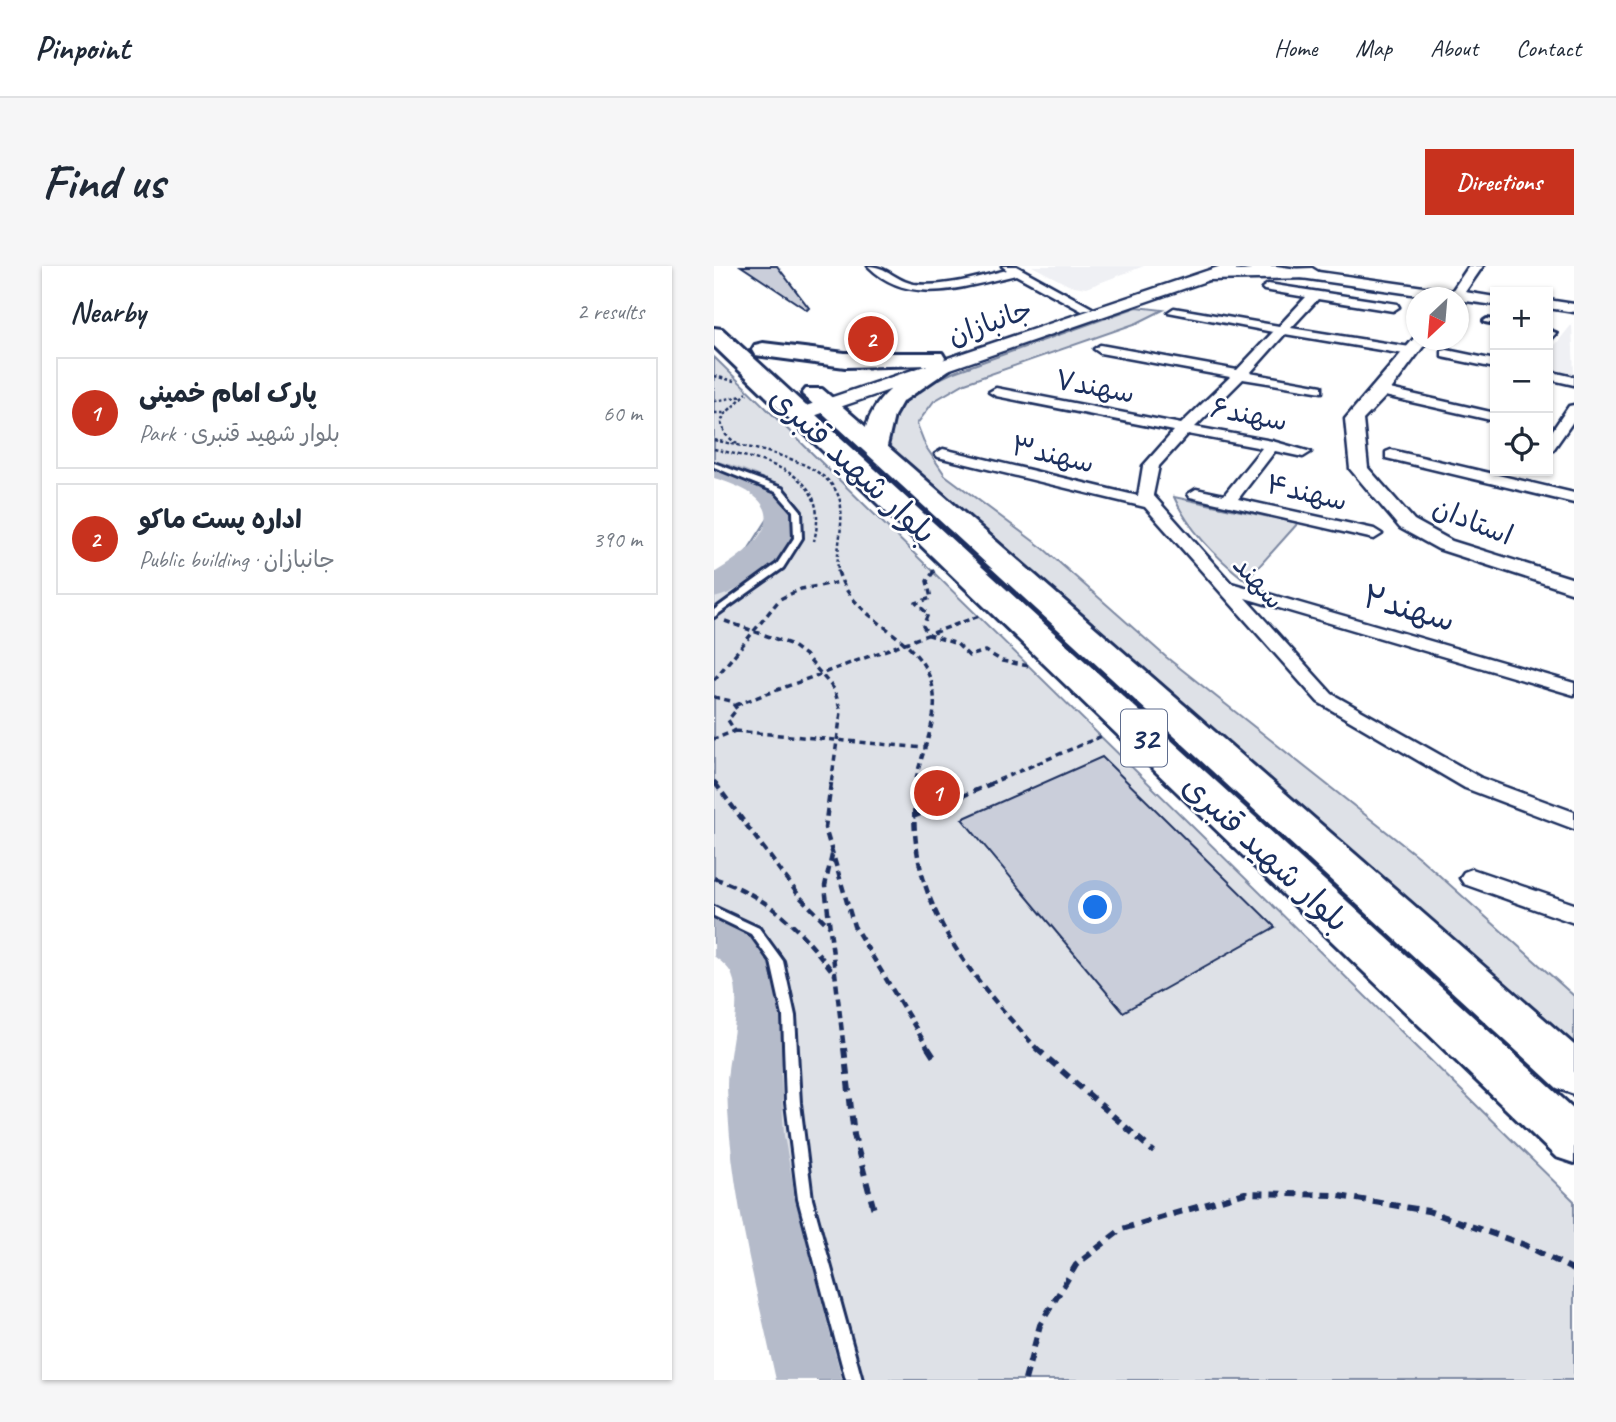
<!DOCTYPE html>
<meta charset="utf-8">
<style>
:root{--surface:#fff;--page:#f6f6f7;--text:#1f2937;--muted:#747a83;--line:#e0e1e3;--accent:#c8321e}
body{margin:0;font-family:Caveat,"Playpen Sans Arabic",sans-serif;background:var(--page);color:var(--text)}
.controls{position:absolute;right:21px;top:21px;display:grid;overflow:hidden;border-radius:0px;box-shadow:0 2px 5px #0004}
.controls button{width:63px;height:63px;display:grid;place-items:center;padding:0;border:0;border-bottom:2px solid var(--line);background:var(--surface);color:var(--text);font:35px sans-serif}
.compass{position:absolute;left:692px;top:21px;width:63px;height:63px;border-radius:50%;background:var(--surface);box-shadow:0 2px 5px #0004;rotate:206deg}
.you{position:absolute;left:382px;top:642px;width:24px;height:24px;margin:-18px;border:5px solid #fff;border-radius:50%;background:#1a73e8;box-shadow:0 0 0 10px #1a73e833}
.badge{display:grid;place-items:center;width:46px;height:46px;border-radius:50%;background:var(--accent);color:#fff;font-size:23px;font-weight:700}
.pin{position:absolute;translate:-50% -50%;border:4px solid #fff;box-shadow:0 2px 7px #0006}
.list{margin:0;padding:0;list-style:none}
h2{display:flex;justify-content:space-between;align-items:center;height:91px;margin:0;padding:0 28px;font-size:30px}
h2 small{font-size:23px;font-weight:400;color:var(--muted)}
.list li{display:grid;grid-template-columns:46px 1fr auto;gap:21px;align-items:center;box-sizing:border-box;height:112px;margin:0 14px 14px;padding:0 14px;border:2px solid var(--line);border-radius:0px}
.list b{display:block;font-size:26px;white-space:nowrap}
.list p{margin:0;font-size:23px;white-space:nowrap;color:var(--muted)}
.list em{font-size:23px;font-style:normal;color:var(--muted)}
.icon{flex:none;width:38px;height:38px;fill:none;stroke:currentColor;stroke-width:2;stroke-linecap:round;stroke-linejoin:round}
.map{position:relative;flex:none;width:860px;height:1114px;overflow:hidden;border-radius:0px}
header{display:flex;align-items:center;gap:42px;box-sizing:border-box;height:98px;padding:0 35px;background:var(--surface);border-bottom:2px solid var(--line)}
header strong{font-size:33px}
nav{display:flex;gap:38px;margin-inline-start:auto;font-size:24px}
.intro{display:flex;align-items:center;justify-content:space-between;box-sizing:border-box;height:168px;padding:0 42px}
h1{margin:0;font-size:49px}
.button{padding:18px 32px;border-radius:0px;background:var(--accent);color:#fff;font-size:24px;font-weight:700}
main{display:flex;gap:42px;padding:0 42px}
aside{flex:1;background:var(--surface);border-radius:0px;box-shadow:0 2px 5px #0004}
.map>svg:first-child{display:block}
.built{fill:#eff0f4}
.green{fill:#dee1e7;stroke:#7c88a2;stroke-width:2}
.lines{fill:none;stroke-linecap:round;stroke-linejoin:round}
.river{fill:#b5bbca;fill-rule:evenodd}
.building{fill:#caceda;stroke:#1b2f5e;stroke-width:2}
.service-casing{stroke:#1b2f5e;stroke-width:6}
.minor-casing{stroke:#1b2f5e;stroke-width:5}
.tertiary-casing{stroke:#1b2f5e;stroke-width:5}
.secondary-casing{stroke:#1b2f5e;stroke-width:5}
.trunk-casing{stroke:#1b2f5e;stroke-width:6}
.path-far3{stroke:#1b2f5e;stroke-width:2.5;stroke-dasharray:3.5 2.5;stroke-linecap:butt}
.path-far2{stroke:#1b2f5e;stroke-width:3.5;stroke-dasharray:6 4.5;stroke-linecap:butt}
.path-far1{stroke:#1b2f5e;stroke-width:4.5;stroke-dasharray:8 5;stroke-linecap:butt}
.path{stroke:#1b2f5e;stroke-width:6;stroke-dasharray:10 7;stroke-linecap:butt}
.service{fill:#fff;fill-rule:evenodd}
.minor{fill:#fff;fill-rule:evenodd}
.tertiary{fill:#fff;fill-rule:evenodd}
.secondary{fill:#fff;fill-rule:evenodd}
.trunk{fill:#fff;fill-rule:evenodd}
.labels{text-anchor:middle;dominant-baseline:central;stroke-width:5;stroke-linejoin:round;paint-order:stroke}
.far-street-label{font-size:28px;fill:#1b2f5e;stroke:#fff}
.shield{fill:#fff;stroke:#5f6d8e;stroke-width:2}
.shield-label{font-size:32px;font-weight:bold;fill:#1b2f5e}
.street-label{font-size:33px;fill:#1b2f5e;stroke:#fff}
</style>
<header>
<strong>Pinpoint</strong>
<nav><a>Home</a><a>Map</a><a>About</a><a>Contact</a></nav>
</header>
<div class="intro"><h1>Find us</h1><a class="button">Directions</a></div>
<main>
<aside>
<h2>Nearby<small>2 results</small></h2>
<ul class="list">
<li><span class="badge">1</span><div><b>پارک امام خمینی</b><p>Park · بلوار شهید قنبری</p></div><em>60 m</em></li>
<li><span class="badge">2</span><div><b>اداره پست ماکو</b><p>Public building · جانبازان</p></div><em>390 m</em></li>
</ul>
</aside>
<div class="map">
<svg width="860" height="1114" viewBox="0 0 860 1114">
<rect width="100%" height="100%" fill="#fff"/>
<filter id="ink" filterUnits="userSpaceOnUse"><feTurbulence type="fractalNoise" baseFrequency=".0143" numOctaves="2"/><feDisplacementMap in="SourceGraphic" scale="14" xChannelSelector="R" yChannelSelector="G"/><feConvolveMatrix kernelMatrix="1 2 1 2 8 2 1 2 1" color-interpolation-filters="sRGB"/></filter>
<g filter="url(#ink)">
<!-- built -->
<path class="built" d="M318,0H430L372,22L354,19Z
M858,58L860,110L834,105V88Z"/>
<!-- green -->
<path class="green" d="M423,41L449,44L423,57L251,117L220,135L203,158L212,181L231,209L330,283L452,391L707,593L860,730V785L177,184L173,172L177,150L202,124L240,106Z
M0,91L860,935V1114H103L33,826L43,695L0,677V323L21,304L66,234L0,204Z
M460,231L584,257L532,315C503,292 475,265 460,231Z"/>
<g class="lines">
<!-- river -->
<path class="river" d="M0,194C61,209 126,245 51,304C36,315 19,328 0,332V307C57,273 82,236 0,212Z
M0,650L29,659L56,682L73,724L67,811L70,870L82,934L128,1114H62C41,1017 15,920 13,820C13,787 30,738 18,709C15,701 6,695 0,690Z"/>
</g>
<!-- building -->
<path class="building" d="M27,0H63L95,42L93,44Z
M388,491L561,661L409,746L248,553Z"/>
<g class="lines">
<!-- service casing -->
<g class="service-casing">
<path id="service" d="M773,53L781,54V58L771,56L770,55Z
M834,64L842,67L834,76L835,68H834Z
M0,197L68,222L87,245L88,272L69,302L0,351V344L63,298L80,272L79,245L62,226L0,201Z
M0,641L45,662L69,695L81,750L86,837L98,933L148,1114H132L84,933L72,837L69,750L57,696L37,668L0,650Z"/>
</g>
<!-- minor casing -->
<g class="minor-casing">
<path id="minor" d="M154,0C173,0 182,15 200,18C230,22 264,11 293,4L288,0H302L378,42L368,45L302,9C252,20 196,42 154,0Z
M554,18L683,38L685,41L679,45L604,33L577,62L696,81L702,85L696,89L571,68L536,107L608,120V126L529,113L481,161L558,175L597,186L589,191L561,185L524,233L660,263L668,268L660,273L476,231L474,228L482,223L510,229L548,182L474,168L445,200L439,229L517,317L860,417V429L531,332L618,428L767,512L860,546V563L751,522L604,436L431,241L224,191L221,188L229,183L424,230L429,200L460,165L282,130L275,126L282,122L467,158L516,111L386,87L380,83L386,79L523,104L559,66L454,46L460,42L565,60L592,31L550,24L548,22Z
M733,84L781,94V102L728,91V85Z
M834,105L860,111V119L834,113Z
M667,121L781,147V155L662,128V122Z
M860,139V154L839,184L834,185V171L855,140Z
M677,184L860,227V237L672,192V186Z
M758,603L860,638V657L750,618L746,612L750,606Z"/>
</g>
<!-- tertiary casing -->
<g class="tertiary-casing">
<path id="tertiary" d="M525,0H562L738,25L755,0H769L751,26L781,31V39L744,34V32H725L532,4Z
M834,34L860,38V46L834,42Z
M702,70V74H714L673,129L649,154L654,202L700,254L738,275L860,313V327L724,283L686,262L636,203L631,153Z"/>
</g>
<!-- secondary casing -->
<g class="secondary-casing">
<path id="secondary" d="M507,0H530L521,5L598,2L606,7L598,12L495,14L94,152L87,154L77,148L80,144Z"/>
</g>
<!-- trunk casing -->
<g class="trunk-casing">
<path id="trunk" d="M0,62L8,63L860,843V897L842,891L0,80Z
M49,77L131,87H228L231,92L227,97L236,103L188,136L180,150L173,180L860,779V828L843,822L88,128L92,123H108L152,161C163,128 186,114 216,99L131,101L41,89L38,84L41,79Z"/>
</g>
<!-- path-far3 -->
<path class="path-far3" d="M0,110L20,115
M0,135L29,130
M0,147H11
M0,174C37,183 123,193 127,241C129,263 122,284 124,306
M23,178L12,169L7,157L10,149L33,127
M0,183C53,196 118,205 100,275
M218,306L220,304"/>
<!-- path-far2 -->
<path class="path-far2" d="M124,305C139,359 213,368 220,429C223,459 206,489 201,518
M220,305L213,315L217,332L202,337L214,348L209,360L215,369L243,378L255,390L272,385L288,395L315,400
M11,355L76,378L91,389L120,423L127,446L117,518
M0,414L66,333L87,323L127,316
M0,431L17,435L23,443L14,454L21,465L0,473
M22,439L265,350
M21,465L211,482
M0,515L3,518
M275,518L388,470"/>
<!-- path-far1 -->
<path class="path-far1" d="M1,517L86,631L116,661
M117,517L111,562L140,660L215,784
M202,517C189,633 250,702 324,784
M199,551L279,517
M118,589L111,620L130,784
M0,612C59,633 85,662 122,710"/>
<!-- path -->
<path class="path" d="M130,782L140,869L160,944
M214,782L223,796
M322,782L440,886
M311,1114L326,1059L362,999L408,963L531,927L619,929L714,945L811,979L860,1004"/>
<!-- service -->
<use href="#service" class="service"/>
<!-- minor -->
<use href="#minor" class="minor"/>
<!-- tertiary -->
<use href="#tertiary" class="tertiary"/>
<!-- secondary -->
<use href="#secondary" class="secondary"/>
<!-- trunk -->
<use href="#trunk" class="trunk"/>
</g>
</g>
<g class="labels">
<!-- far-street labels -->
<g class="far-street-label">
<text transform="translate(276 56) rotate(-19)">جانبازان</text>
<text transform="translate(381 120) rotate(11)">سهند۷</text>
<text transform="translate(535 148) rotate(11)">سهند۶</text>
<text transform="translate(339 188) rotate(13)">سهند۳</text>
<text transform="translate(593 226) rotate(13)">سهند۴</text>
<text transform="translate(759 255) rotate(22)">استادان</text>
<text transform="translate(545 316) rotate(48)">سهند</text>
</g>
<!-- shield labels -->
<rect class="shield" x="407" y="443.5" width="46" height="57" rx="5"/>
<g class="shield-label">
<text x="430" y="472">32</text>
</g>
<!-- street labels -->
<g class="street-label">
<text transform="translate(139 199) rotate(43)">بلوار شهید قنبری</text>
<text transform="translate(695 342) rotate(16)">سهند۲</text>
<text transform="translate(552 587) rotate(43)">بلوار شهید قنبری</text>
</g>
</g>
</svg>
<div class="controls">
<button>+</button>
<button>−</button>
<button><svg class="icon" aria-label="locate" viewBox="0 0 24 24"><circle cx="12" cy="12" r="6"/><path d="M12 2v4M12 18v4M2 12h4M18 12h4"/></svg></button>
</div>
<svg class="compass" viewBox="-18 -18 36 36"><path d="M0-13l5 13h-10z" fill="#e53935"/><path d="M0 13l5-13h-10z" fill="#747a83"/></svg>
<div class="you"></div>
<div class="pin badge" style="left:223px;top:527px">1</div>
<div class="pin badge" style="left:157px;top:73px">2</div>
</div>
</main>
